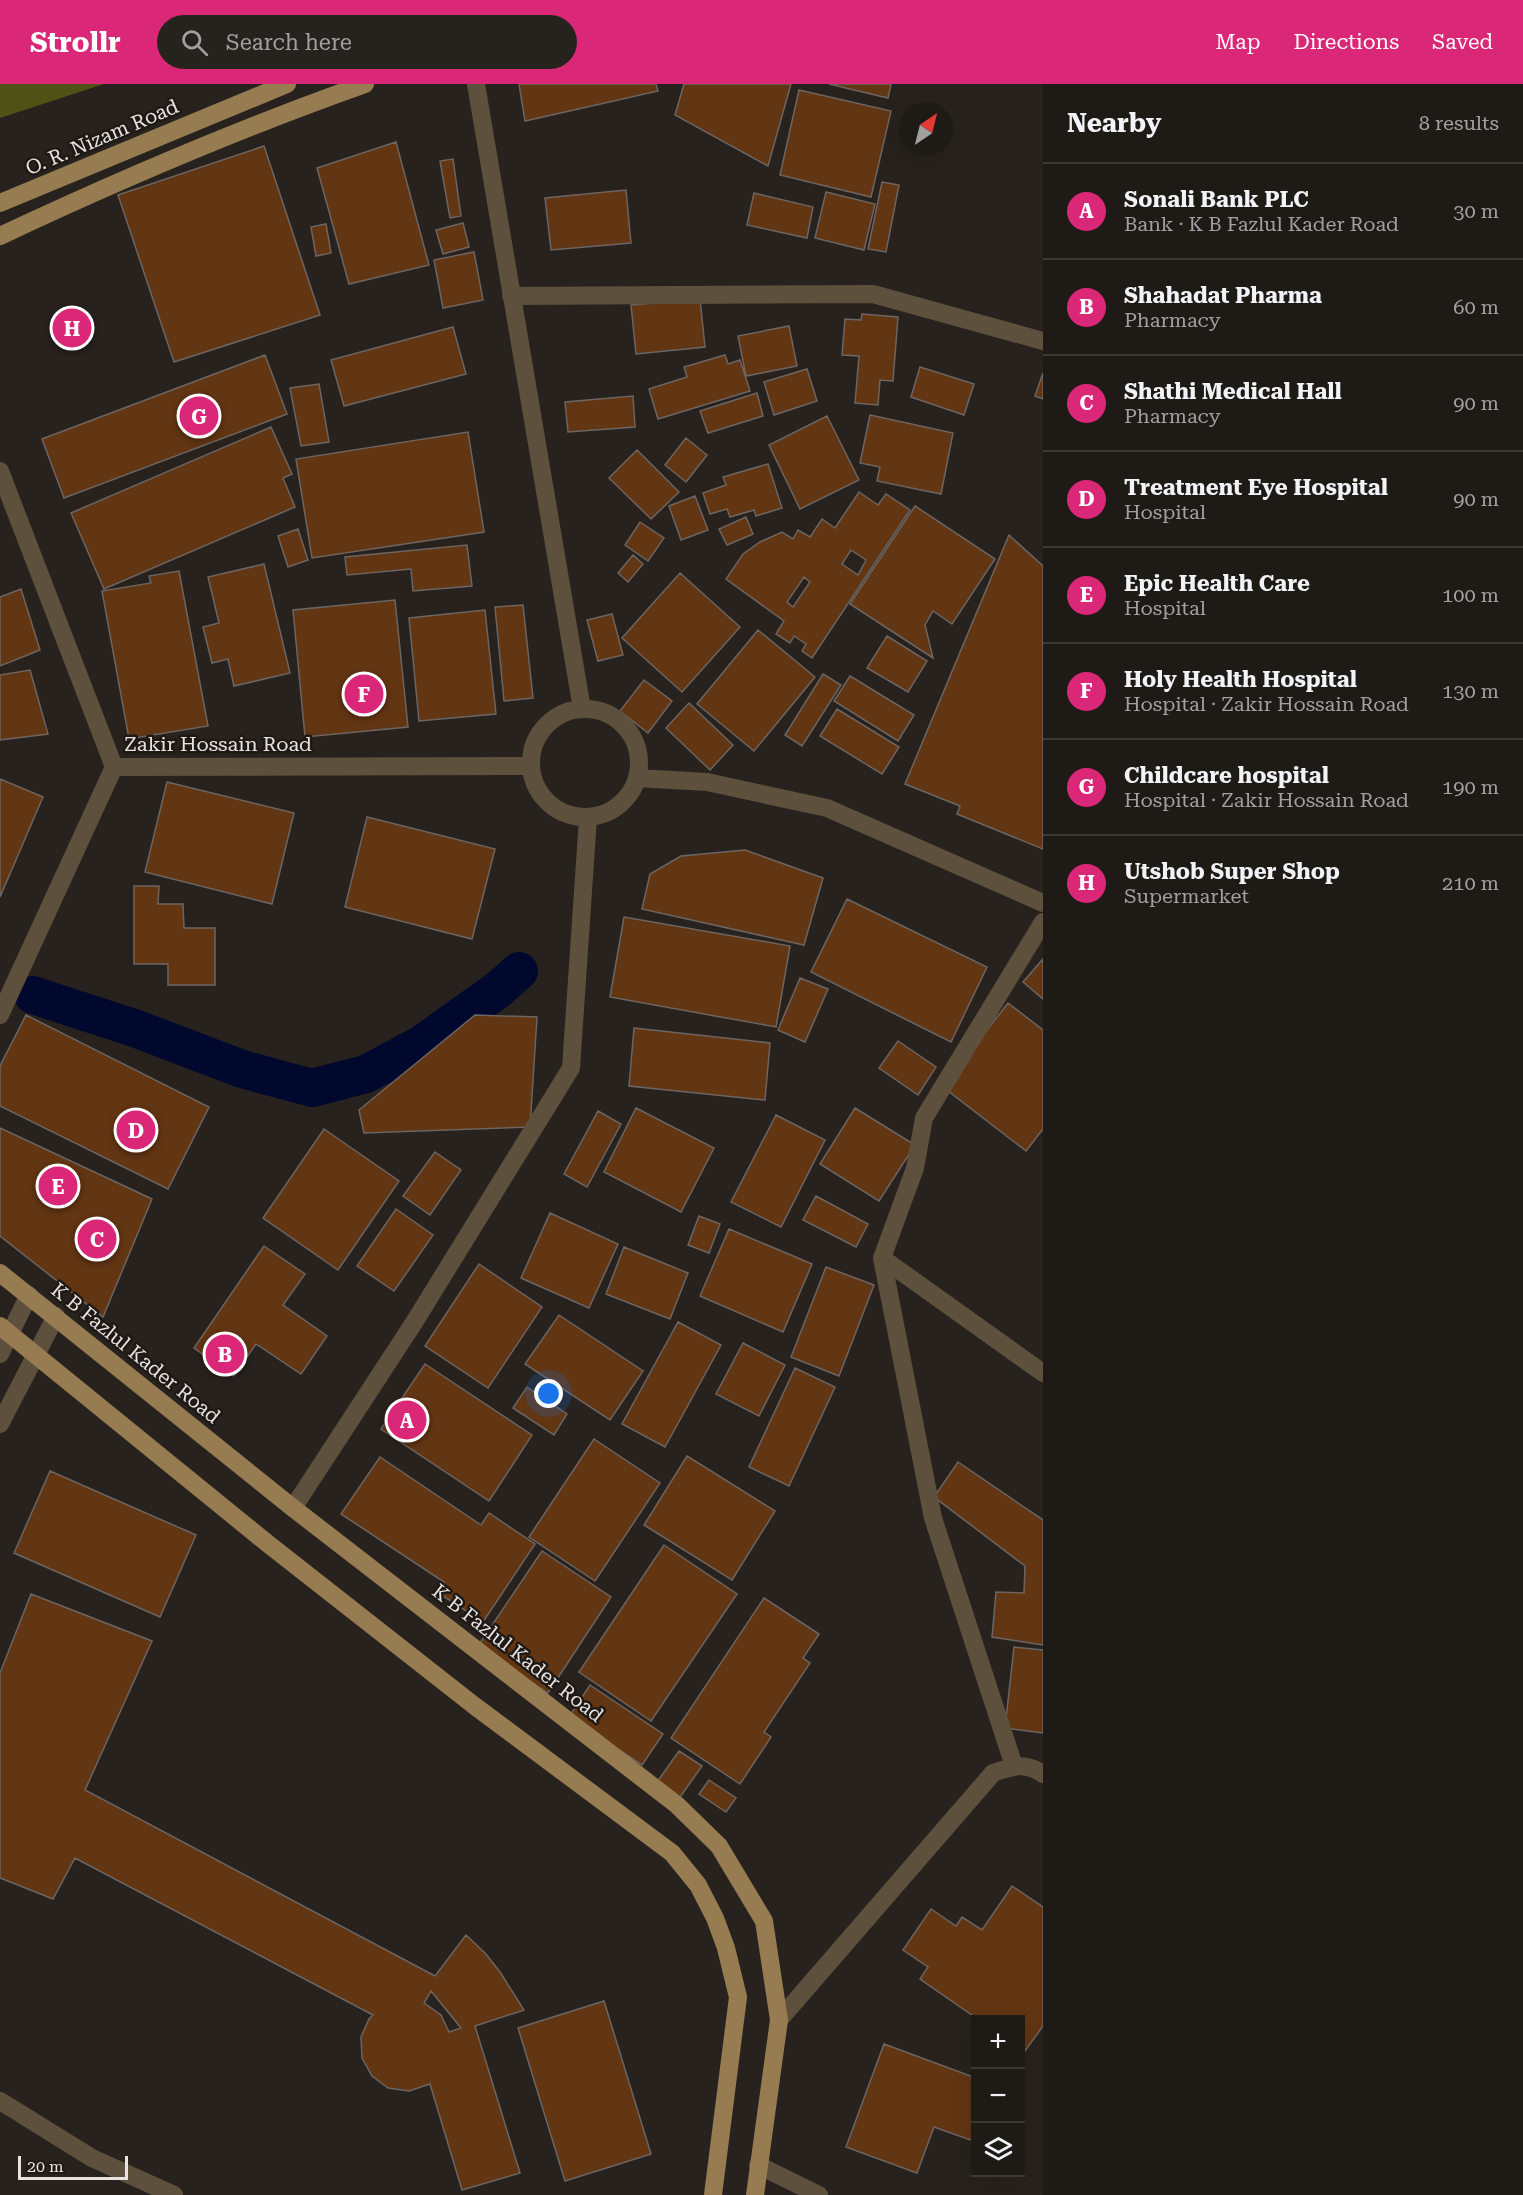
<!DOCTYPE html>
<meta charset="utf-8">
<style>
:root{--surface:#1e1a16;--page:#26231f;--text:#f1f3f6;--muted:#a1a1a1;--line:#3c3835;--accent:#db2777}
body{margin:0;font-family:"Roboto Serif",serif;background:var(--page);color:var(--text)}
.controls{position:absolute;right:18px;bottom:18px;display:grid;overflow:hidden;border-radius:0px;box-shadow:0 6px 24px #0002}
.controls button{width:54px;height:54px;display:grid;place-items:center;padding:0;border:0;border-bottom:2px solid var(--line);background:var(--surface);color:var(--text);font:30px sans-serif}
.compass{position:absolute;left:899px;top:18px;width:54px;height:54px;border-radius:50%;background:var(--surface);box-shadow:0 6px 24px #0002;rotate:35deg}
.scale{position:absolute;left:18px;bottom:15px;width:110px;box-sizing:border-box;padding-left:6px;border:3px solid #e7e3e1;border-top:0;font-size:16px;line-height:21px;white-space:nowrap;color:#e7e3e1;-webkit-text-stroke:4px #1e1915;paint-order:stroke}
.you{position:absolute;left:549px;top:1310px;width:21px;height:21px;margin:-15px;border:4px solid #fff;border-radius:50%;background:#1a73e8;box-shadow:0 0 0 9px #1a73e833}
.badge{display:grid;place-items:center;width:39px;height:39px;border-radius:50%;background:var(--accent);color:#fff;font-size:20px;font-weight:700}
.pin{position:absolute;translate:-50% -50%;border:3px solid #fff;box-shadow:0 2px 6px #0006}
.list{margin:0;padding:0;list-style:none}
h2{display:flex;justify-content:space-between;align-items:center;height:78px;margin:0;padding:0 24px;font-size:26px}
h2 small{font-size:20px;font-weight:400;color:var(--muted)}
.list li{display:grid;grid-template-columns:39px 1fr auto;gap:18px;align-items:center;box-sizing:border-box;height:96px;padding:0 24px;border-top:2px solid var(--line)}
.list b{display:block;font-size:22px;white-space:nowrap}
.list p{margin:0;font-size:20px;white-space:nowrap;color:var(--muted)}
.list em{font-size:20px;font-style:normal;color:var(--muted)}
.icon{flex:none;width:33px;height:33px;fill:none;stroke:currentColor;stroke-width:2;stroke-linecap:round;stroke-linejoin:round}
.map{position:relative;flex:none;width:1043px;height:2111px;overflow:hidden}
header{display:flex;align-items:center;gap:36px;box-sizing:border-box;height:84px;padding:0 30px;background:var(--accent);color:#fff}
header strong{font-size:28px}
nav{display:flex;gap:33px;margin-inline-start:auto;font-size:21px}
.search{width:420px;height:54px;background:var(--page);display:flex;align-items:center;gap:15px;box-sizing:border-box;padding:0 21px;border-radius:33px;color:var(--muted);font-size:22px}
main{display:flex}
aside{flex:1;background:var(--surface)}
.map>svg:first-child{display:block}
.forest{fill:#505115}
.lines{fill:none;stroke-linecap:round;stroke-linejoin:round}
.canal{stroke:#00082d;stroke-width:38}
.building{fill:#623513;stroke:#6c6561;stroke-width:1.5;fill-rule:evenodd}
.minor{stroke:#5d503c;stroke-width:18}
.major{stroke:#977c51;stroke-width:18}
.labels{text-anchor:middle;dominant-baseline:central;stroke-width:5;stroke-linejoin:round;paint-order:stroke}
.street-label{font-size:20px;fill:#e7e3e1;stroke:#1e1915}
</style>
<header>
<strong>Strollr</strong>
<div class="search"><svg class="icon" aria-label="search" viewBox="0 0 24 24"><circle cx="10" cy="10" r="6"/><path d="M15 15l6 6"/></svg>Search here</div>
<nav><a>Map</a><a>Directions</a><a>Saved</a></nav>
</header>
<main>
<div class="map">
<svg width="1043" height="2111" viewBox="0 0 1043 2111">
<rect width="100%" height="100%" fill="#28221e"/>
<!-- forest -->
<path class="forest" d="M0,0H104L0,34Z"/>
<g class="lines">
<!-- canal -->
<path class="canal" d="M33,911L137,945L242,985L312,1004L366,990L422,960L499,905L519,887"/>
</g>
<!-- building -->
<path class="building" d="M519,0H656L658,7L525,37Z
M684,0H791L768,82L675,31Z
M829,0H891L888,14Z
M799,6L891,27L871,113L780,91Z
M396,58L429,181L349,200L317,84Z
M264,62L320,231L174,278L118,111Z
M453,75L461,132L450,134L440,77Z
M882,98L899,101L886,168L868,165Z
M626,106L631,159L551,166L545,114Z
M826,108L875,120L864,166L815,154Z
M754,109L813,123L807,154L747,141Z
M463,139L469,163L443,170L436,146Z
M326,140L331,169L316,172L311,143Z
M474,168L483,216L443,224L434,176Z
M700,215L705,263L636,270L631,221Z
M862,230L898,233L893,297L880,296L878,321L855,319L859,272L842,271L845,235L861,236Z
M789,242L797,282L746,292L738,252Z
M453,243L466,290L344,322L331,276Z
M265,271L287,330L64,414L42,355Z
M725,271L728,280L740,276L750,307L658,335L649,305L687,293L684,283Z
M920,283L974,300L964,331L911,313Z
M807,285L817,317L774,331L764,298Z
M1043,289V315L1035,312Z
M319,300L329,358L301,362L290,304Z
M757,309L763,332L708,349L700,327Z
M633,312L635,343L568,348L565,318Z
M870,331L953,349L941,410L877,397L880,383L860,379Z
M827,332L859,396L800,425L769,361Z
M271,343L292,390L283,394L295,423L104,505L71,429Z
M468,348L484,448L312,474L296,375Z
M686,354L707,371L686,398L665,381Z
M637,366L679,408L651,435L609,394Z
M768,380L782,424L756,432L754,426L730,433L727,425L710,430L703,409L726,401L723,393Z
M859,408L878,421L886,410L910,426L812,574L802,567L806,560L794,552L790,559L776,550L784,537L726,495L743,470L760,458L782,448L793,455L798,446L810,453L822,435L835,444ZM851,466L866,476L858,491L842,480ZM804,493L810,498L793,523L787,518Z
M695,412L708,446L681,456L669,422Z
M915,422L995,475L952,540L933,527L925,541L933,574L850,520Z
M746,433L753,450L727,461L719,445Z
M640,438L664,454L648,477L625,461Z
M298,445L308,476L288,483L278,452Z
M1009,451L1043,482V765L957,730L960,722L905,700Z
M467,461L472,502L413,507L411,485L347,491L345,473Z
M633,471L643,480L628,498L618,489Z
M264,480L290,589L234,602L228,575L212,579L203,543L219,539L208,493Z
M179,487L208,642L129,655L102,507L151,499L149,492Z
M680,489L740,543L682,608L622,554Z
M21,505L40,566L0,582V513Z
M395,516L408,643L305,653L293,526Z
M523,521L533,614L504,617L495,523Z
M485,526L496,630L419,637L409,534Z
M612,530L623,571L598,577L587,536Z
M758,546L815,593L754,667L697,620Z
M887,552L927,577L908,608L867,584Z
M30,586L48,650L0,656V591Z
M823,590L841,601L802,662L785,651Z
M850,592L914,631L898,657L834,617Z
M644,596L672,617L648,649L620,627Z
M689,619L733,661L710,686L666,644Z
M837,625L899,663L882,690L820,652Z
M0,695L43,713L0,813Z
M167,698L294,729L272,820L145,788Z
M367,733L495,765L472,855L345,823Z
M745,766L823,794L804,861L642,825L650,790L681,772Z
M134,802H159L158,820H183L184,844H215V901H168V880H134Z
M847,815L987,883L951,958L811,888Z
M624,833L790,862L776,943L610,913Z
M1043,875V915L1023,898Z
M800,894L828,905L805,958L778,946Z
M1008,919L1043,946V1045L1026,1067L943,1003Z
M26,931L209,1023L168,1105L0,1022V982Z
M475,931L537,933L530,1043L364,1049L359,1026Z
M634,944L770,959L765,1016L629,1002Z
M898,957L936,983L918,1011L879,984Z
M636,1024L714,1064L681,1128L604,1088Z
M855,1024L915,1061L879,1117L820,1080Z
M598,1027L621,1040L587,1103L564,1090Z
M776,1031L825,1056L781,1143L731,1118Z
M0,1044L152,1115L103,1233L0,1152Z
M324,1045L399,1097L338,1186L263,1134Z
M435,1068L461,1086L430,1131L403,1112Z
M816,1112L868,1140L856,1163L803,1136Z
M396,1125L433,1151L394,1207L357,1182Z
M550,1129L618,1160L589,1224L521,1194Z
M699,1132L720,1140L709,1169L688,1161Z
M729,1145L812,1180L783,1248L700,1212Z
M264,1162L305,1190L283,1221L327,1252L301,1290L256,1260L234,1292L194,1264Z
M624,1163L688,1189L670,1235L606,1210Z
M479,1180L542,1223L488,1304L425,1262Z
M826,1183L874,1201L839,1292L791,1273Z
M559,1231L643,1287L610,1336L525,1280Z
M678,1238L721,1261L665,1363L622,1340Z
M743,1259L785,1281L759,1332L716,1310Z
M425,1280L532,1351L489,1417L381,1345Z
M795,1284L835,1303L789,1402L749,1383Z
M527,1303L567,1330L554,1351L513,1324Z
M594,1355L660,1399L595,1497L529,1453Z
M687,1372L775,1427L732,1496L644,1441Z
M380,1373L481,1441L489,1429L535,1460L483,1538L437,1508L444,1498L341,1430Z
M958,1378L1043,1436V1561L992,1553L996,1508L1024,1509L1025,1482L934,1413Z
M50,1387L196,1451L160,1533L14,1469Z
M664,1461L737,1510L651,1637L579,1588Z
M542,1467L611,1513L548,1609L478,1562Z
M31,1510L152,1557L85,1706L435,1892L466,1851L485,1869L500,1888L524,1926L475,1942L520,2089L462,2106L430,2000L409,2007L388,2004L372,1992L362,1974L361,1953L369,1935L373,1931L75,1774L53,1815L0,1794V1589ZM431,1907L461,1944L449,1948L441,1931L424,1919Z
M764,1514L819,1550L803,1574L810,1579L764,1648L771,1653L740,1700L671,1654Z
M1014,1563L1043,1566V1649L1005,1644Z
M590,1601L663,1650L642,1681L569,1633Z
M679,1667L702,1682L678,1716L655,1701Z
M709,1696L736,1714L726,1728L699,1710Z
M1012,1802L1043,1823V1942L1020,1974V1936H979L920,1895L928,1883L903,1866L931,1825L956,1842L962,1833L982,1846Z
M604,1917L651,2070L565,2097L518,1944Z
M884,1960L976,1994V2058L934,2043L917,2089L846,2063Z"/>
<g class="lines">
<!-- minor -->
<path class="minor" d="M476,0L582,625
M511,212L873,210L1043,257
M0,387L114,683
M531 679a54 54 0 1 1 108 0a54 54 0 1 1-108 0Z
M114,683L531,682
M637,694L707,698L827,724L1043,819
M0,931L114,683
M882,1174L1043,1289
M0,1270L29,1211
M0,1340L56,1232
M293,1424L415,1237L571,984L588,734
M1014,1682L933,1434L882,1174L915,1084L924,1034L1043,838
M779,1936L993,1689C1013,1682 1025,1678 1043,1690
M0,2017L92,2074L174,2111
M758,2081L819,2111"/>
<!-- major -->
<path class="major" d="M0,119L287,0
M0,152C119,96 241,44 365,0
M0,1189L293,1424L677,1721L719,1762L764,1837L779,1936L755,2111
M0,1242L267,1459L476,1623L672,1769L698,1801L715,1834L726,1864L738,1913L713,2111"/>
</g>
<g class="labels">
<!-- street labels -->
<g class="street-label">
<text transform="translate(102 53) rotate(-23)">O. R. Nizam Road</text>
<text x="218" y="660">Zakir Hossain Road</text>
<text transform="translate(136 1269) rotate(39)">K B Fazlul Kader Road</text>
<text transform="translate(518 1569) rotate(38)">K B Fazlul Kader Road</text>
</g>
</g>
</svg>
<div class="controls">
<button>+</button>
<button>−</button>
<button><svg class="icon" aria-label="layers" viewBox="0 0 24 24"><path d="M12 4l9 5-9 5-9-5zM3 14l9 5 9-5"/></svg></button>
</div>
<svg class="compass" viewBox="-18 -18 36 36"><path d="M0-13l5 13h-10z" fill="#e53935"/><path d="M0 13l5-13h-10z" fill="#a1a1a1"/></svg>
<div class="scale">20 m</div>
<div class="you"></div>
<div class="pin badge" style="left:407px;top:1336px">A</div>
<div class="pin badge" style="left:225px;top:1270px">B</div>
<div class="pin badge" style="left:97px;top:1155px">C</div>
<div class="pin badge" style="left:136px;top:1046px">D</div>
<div class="pin badge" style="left:58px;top:1102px">E</div>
<div class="pin badge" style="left:364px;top:610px">F</div>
<div class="pin badge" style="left:199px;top:332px">G</div>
<div class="pin badge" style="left:72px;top:244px">H</div>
</div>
<aside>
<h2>Nearby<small>8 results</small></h2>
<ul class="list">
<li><span class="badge">A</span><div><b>Sonali Bank PLC</b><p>Bank · K B Fazlul Kader Road</p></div><em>30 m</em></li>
<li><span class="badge">B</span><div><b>Shahadat Pharma</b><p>Pharmacy</p></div><em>60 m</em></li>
<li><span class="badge">C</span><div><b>Shathi Medical Hall</b><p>Pharmacy</p></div><em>90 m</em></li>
<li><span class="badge">D</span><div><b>Treatment Eye Hospital</b><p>Hospital</p></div><em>90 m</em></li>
<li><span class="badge">E</span><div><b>Epic Health Care</b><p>Hospital</p></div><em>100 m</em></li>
<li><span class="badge">F</span><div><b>Holy Health Hospital</b><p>Hospital · Zakir Hossain Road</p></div><em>130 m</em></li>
<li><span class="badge">G</span><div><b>Childcare hospital</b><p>Hospital · Zakir Hossain Road</p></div><em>190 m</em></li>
<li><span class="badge">H</span><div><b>Utshob Super Shop</b><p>Supermarket</p></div><em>210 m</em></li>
</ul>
</aside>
</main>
